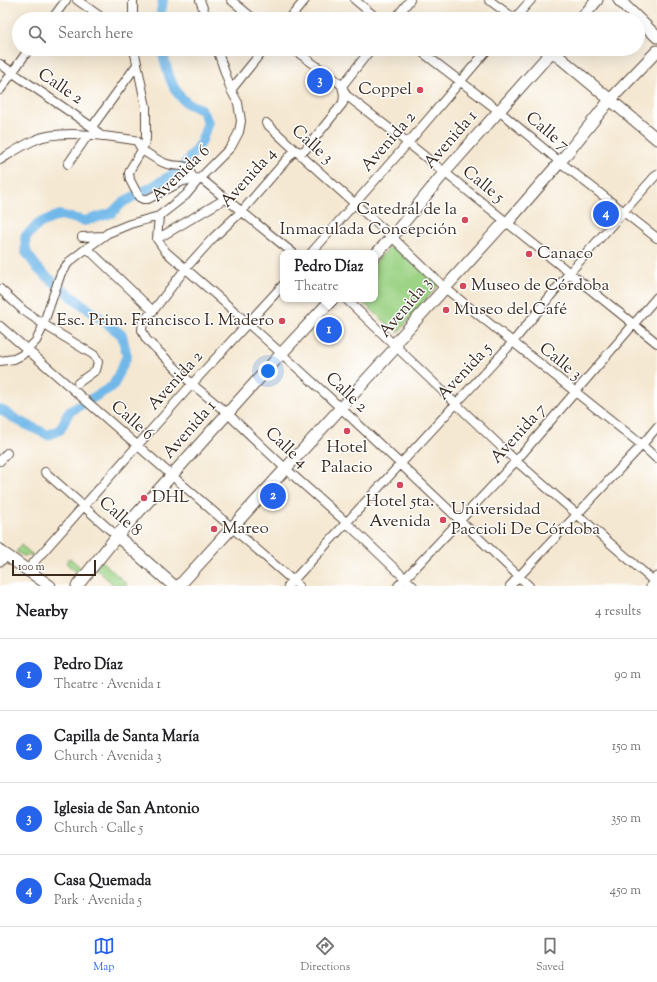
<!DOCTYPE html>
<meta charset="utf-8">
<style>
:root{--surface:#fff;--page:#f6f6f6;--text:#202124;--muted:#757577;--line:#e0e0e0;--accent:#2563eb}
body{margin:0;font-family:"Sorts Mill Goudy",serif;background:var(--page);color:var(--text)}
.scale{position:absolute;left:12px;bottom:10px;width:84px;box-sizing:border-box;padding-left:4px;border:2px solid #3b2a1e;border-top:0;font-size:11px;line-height:14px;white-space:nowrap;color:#3b2a1e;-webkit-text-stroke:3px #fff;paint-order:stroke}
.you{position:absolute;left:268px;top:371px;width:14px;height:14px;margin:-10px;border:3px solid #fff;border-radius:50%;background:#1a73e8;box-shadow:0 0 0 6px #1a73e833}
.badge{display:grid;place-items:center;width:26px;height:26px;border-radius:50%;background:var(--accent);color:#fff;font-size:13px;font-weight:700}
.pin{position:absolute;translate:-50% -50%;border:2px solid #fff;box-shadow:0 1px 4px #0006}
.popup{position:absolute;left:280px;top:250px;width:98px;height:52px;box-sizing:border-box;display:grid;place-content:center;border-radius:8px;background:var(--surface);filter:drop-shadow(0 1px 3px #0005);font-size:13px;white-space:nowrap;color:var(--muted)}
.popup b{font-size:15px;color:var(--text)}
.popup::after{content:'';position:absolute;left:50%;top:100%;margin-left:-8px;border:8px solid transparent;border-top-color:var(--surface)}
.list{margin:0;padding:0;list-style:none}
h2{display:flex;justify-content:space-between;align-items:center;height:52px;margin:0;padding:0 16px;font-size:17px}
h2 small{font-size:13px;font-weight:400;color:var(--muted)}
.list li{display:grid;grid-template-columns:26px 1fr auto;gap:12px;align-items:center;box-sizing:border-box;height:72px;padding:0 16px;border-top:1px solid var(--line)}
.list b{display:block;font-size:15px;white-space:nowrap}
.list p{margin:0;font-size:13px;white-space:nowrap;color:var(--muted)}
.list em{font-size:13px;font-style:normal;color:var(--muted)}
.icon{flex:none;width:22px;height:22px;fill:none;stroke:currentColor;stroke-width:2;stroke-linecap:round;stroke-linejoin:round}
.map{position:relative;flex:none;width:657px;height:586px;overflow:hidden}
.search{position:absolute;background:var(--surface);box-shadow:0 4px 16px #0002;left:12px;right:12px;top:12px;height:44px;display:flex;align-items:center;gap:10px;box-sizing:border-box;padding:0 14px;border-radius:22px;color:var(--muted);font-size:15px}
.sheet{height:340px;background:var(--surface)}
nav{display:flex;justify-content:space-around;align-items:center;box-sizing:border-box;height:56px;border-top:1px solid var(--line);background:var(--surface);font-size:11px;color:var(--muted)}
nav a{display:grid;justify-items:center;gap:2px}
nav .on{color:var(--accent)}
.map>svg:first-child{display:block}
.green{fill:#9cd385;stroke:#6c7e52}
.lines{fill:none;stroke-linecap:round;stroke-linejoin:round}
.river{stroke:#71b8e9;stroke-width:10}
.minor-casing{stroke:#574639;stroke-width:10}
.major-casing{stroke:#574639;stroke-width:13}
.minor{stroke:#fff;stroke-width:8}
.major{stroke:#fff;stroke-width:11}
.poi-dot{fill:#d1495b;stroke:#fff;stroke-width:1.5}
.labels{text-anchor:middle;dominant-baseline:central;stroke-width:3;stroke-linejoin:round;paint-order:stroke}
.street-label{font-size:17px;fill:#3b2a1e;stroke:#fff}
.poi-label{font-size:17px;fill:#3b2a1e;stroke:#fff;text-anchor:start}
</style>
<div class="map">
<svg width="657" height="586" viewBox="0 0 657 586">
<rect width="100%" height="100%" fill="#fff"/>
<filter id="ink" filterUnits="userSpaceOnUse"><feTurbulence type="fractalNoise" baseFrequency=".025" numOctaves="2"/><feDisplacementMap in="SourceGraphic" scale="8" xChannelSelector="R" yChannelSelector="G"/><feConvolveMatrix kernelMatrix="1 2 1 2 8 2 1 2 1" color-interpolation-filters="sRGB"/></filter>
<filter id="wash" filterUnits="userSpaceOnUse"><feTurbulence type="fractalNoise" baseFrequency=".012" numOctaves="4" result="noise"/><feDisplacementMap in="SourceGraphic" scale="16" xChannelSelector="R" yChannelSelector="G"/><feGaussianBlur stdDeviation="0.9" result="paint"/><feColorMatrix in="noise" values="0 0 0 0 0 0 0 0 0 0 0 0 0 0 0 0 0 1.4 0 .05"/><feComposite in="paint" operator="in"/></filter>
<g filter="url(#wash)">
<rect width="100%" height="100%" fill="#f5e8d2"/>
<!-- green -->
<path class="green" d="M606,204L616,213L605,226L595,217Z
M394,242L439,284L398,333L359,299H375V263Z
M21,545L33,555L24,556L16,552Z
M70,558L84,571L80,575L66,563Z
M101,561L127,584L126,586H115L95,568Z"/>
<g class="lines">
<!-- river -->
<path class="river" d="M160,19L163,0
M0,409L17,420L48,435L60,430L69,412L113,386L127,356L122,335L62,289L39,270L26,252L25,237L40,223L60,215L85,221L112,213L123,202L152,187L181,169L201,143L208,122L201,109C197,107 191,106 187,103C171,91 166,67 162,49"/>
</g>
</g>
<g filter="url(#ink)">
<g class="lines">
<!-- minor casing -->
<g class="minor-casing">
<path id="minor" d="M77,0L104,19
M133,0V19
M200,0L207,19
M231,0L254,19
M355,0L378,19
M489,0L515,19
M52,19L66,0
M289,19L305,0
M395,19L410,0
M514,19L531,0
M134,49L146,107V139L142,150L131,168L129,173L130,180L139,197L143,199H148L183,181L200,178L293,253
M293,49L337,81L342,86L346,95L408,143L657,343
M371,49L342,86L344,95L343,103L305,150L301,152L295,150L242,211L213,238L186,268L153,311L143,321L142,330L146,339L192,384L227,413L286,469L347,523L413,586
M418,49L499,111L560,162L657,238
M0,64L92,127L101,136
M0,90L29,49
M231,90L264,49
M266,123L295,150L392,237L445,288L642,445L657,459
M92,127L136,66
M142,150C150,155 158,161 167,164C184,169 183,159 194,179
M0,160C11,153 23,145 35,140C59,129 107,136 134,140L137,141L142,150
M68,164L88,135
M159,216L157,239L166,252C291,358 410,473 529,586
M82,237L103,236
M157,239L225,199
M87,248L153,311
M311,253L408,143L488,49
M0,289L23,310L43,324L94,355L98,362L96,370L78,383
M346,299L516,461L657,584
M0,326L299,586
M0,361L14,359L22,355L36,341L41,331L61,273L69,262L87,248L108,233L130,224L159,216L186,195L200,178L231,147L239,132L241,121L238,103L231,90L217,49
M0,461L7,453
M45,472L117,536
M0,548L6,555
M27,570L192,384L283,285
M288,586L512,343L570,272L657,174
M398,586L516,461L657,297
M510,586L642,445L657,427"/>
</g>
<!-- major casing -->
<g class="major-casing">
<path id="major" d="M619,0L657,37
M581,19L597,0
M552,51L657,139
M375,255L392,237L444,173L554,49
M117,536L174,586
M0,560L6,555L50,586
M77,586L117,536L281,354L332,299
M179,586L397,346V341L502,225L507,223L560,162L610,100L657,51
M652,586L657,578"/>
</g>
<!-- minor -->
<use href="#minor" class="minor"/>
<!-- major -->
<use href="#major" class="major"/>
</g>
</g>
<!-- markers -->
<g class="poi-dot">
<circle cx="420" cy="90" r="4"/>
<circle cx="465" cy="220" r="4"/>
<circle cx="529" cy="254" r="4"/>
<circle cx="463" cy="286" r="4"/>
<circle cx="446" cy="310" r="4"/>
<circle cx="282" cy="321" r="4"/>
<circle cx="347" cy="431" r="4"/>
<circle cx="400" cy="485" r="4"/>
<circle cx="144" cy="498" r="4"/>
<circle cx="443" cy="520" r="4"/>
<circle cx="214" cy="529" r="4"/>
</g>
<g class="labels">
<!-- street labels -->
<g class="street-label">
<text transform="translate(60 87) rotate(34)">Calle 2</text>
<text transform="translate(547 132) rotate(40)">Calle 7</text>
<text transform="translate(451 140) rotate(-49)">Avenida 1</text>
<text transform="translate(389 142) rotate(-49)">Avenida 2</text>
<text transform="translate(312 145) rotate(42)">Calle 3</text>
<text transform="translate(181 174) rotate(-44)">Avenida 6</text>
<text transform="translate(249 178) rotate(-48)">Avenida 4</text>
<text transform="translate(483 185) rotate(39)">Calle 5</text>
<text transform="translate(406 308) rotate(-50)">Avenida 3</text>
<text transform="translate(560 362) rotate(39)">Calle 3</text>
<text transform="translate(465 372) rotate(-47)">Avenida 5</text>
<text transform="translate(176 381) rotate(-48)">Avenida 2</text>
<text transform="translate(346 393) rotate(43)">Calle 2</text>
<text transform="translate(132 421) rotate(41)">Calle 6</text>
<text transform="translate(190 430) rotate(-49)">Avenida 1</text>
<text transform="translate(519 434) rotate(-48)">Avenida 7</text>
<text transform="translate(286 448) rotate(43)">Calle 4</text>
<text transform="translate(120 517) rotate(41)">Calle 8</text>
</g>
<!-- poi labels -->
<g class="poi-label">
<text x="412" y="90" text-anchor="end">Coppel</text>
<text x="457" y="210" text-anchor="end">Catedral de la<tspan x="457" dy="20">Inmaculada Concepción</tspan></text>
<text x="537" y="254">Canaco</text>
<text x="471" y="286">Museo de Córdoba</text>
<text x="454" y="310">Museo del Café</text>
<text x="274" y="321" text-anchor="end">Esc. Prim. Francisco I. Madero</text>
<text x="347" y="448" text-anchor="middle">Hotel<tspan x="347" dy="20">Palacio</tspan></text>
<text x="152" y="498">DHL</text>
<text x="400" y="502" text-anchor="middle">Hotel 5ta.<tspan x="400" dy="20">Avenida</tspan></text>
<text x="451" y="510">Universidad<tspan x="451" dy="20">Paccioli De Córdoba</tspan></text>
<text x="222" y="529">Mareo</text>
</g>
</g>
</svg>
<div class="scale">100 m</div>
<div class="you"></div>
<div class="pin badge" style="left:329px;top:330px">1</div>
<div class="popup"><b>Pedro Díaz</b>Theatre</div>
<div class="pin badge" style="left:273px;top:496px">2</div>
<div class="pin badge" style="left:320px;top:81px">3</div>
<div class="pin badge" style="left:606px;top:214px">4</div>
<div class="search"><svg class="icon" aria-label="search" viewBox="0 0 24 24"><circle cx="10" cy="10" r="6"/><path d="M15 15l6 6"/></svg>Search here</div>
</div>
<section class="sheet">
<h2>Nearby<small>4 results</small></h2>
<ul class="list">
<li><span class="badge">1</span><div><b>Pedro Díaz</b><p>Theatre · Avenida 1</p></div><em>90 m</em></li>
<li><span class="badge">2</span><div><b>Capilla de Santa María</b><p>Church · Avenida 3</p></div><em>150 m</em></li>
<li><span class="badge">3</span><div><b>Iglesia de San Antonio</b><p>Church · Calle 5</p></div><em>350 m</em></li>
<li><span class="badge">4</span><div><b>Casa Quemada</b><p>Park · Avenida 5</p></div><em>450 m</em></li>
</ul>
</section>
<nav>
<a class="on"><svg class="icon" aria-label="map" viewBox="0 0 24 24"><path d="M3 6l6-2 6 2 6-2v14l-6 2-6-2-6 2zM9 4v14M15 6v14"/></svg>Map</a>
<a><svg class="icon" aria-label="directions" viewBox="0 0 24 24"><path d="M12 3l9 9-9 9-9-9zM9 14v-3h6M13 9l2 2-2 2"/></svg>Directions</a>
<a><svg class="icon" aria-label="saved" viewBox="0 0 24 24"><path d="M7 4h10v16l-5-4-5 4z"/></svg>Saved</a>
</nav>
